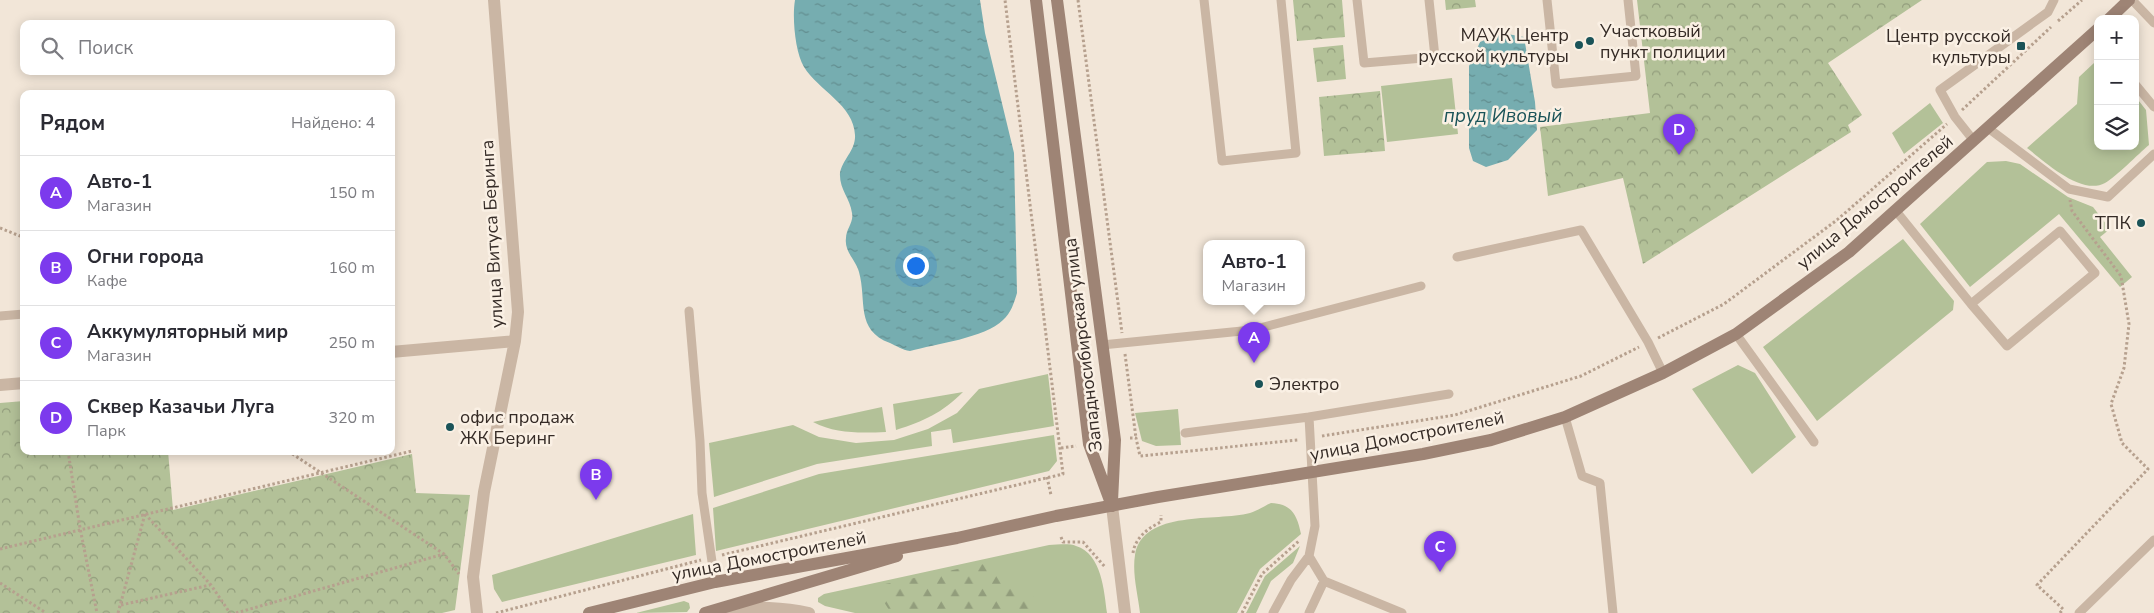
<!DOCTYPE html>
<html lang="ru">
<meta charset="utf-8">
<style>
:root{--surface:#fff;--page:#f2f2f3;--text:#2b2b33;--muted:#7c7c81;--line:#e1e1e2;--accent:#7c3aed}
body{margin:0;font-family:"Nunito Sans",sans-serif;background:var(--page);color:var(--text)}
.controls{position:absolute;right:15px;top:15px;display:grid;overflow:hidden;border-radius:10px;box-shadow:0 2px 12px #0003}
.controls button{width:45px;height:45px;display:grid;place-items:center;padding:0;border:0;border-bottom:1px solid var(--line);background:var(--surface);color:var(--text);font:25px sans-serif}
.you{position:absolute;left:915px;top:265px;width:18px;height:18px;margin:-12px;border:4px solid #fff;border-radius:50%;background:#1a73e8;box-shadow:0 0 0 8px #1a73e833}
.badge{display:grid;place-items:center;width:32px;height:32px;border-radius:50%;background:var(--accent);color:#fff;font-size:16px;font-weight:700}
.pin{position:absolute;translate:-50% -41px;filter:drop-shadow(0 1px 2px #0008)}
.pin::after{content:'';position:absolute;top:26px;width:18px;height:15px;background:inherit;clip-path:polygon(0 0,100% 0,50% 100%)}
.popup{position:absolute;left:1203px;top:240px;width:102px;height:65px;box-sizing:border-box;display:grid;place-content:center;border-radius:10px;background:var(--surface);filter:drop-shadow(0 1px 4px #0005);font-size:16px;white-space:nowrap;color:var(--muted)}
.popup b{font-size:19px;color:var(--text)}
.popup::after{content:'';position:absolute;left:50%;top:100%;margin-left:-10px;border:10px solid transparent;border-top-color:var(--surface)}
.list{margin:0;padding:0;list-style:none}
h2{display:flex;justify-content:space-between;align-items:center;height:65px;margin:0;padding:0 20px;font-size:21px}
h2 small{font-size:16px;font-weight:400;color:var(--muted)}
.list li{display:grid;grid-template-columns:32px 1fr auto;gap:15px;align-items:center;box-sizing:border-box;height:75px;padding:0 20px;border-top:1px solid var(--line)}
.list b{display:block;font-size:19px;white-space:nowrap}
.list p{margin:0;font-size:16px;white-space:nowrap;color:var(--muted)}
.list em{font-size:16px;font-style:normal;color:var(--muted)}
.icon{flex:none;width:28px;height:28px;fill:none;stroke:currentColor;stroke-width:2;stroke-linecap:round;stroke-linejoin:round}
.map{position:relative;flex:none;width:2154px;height:613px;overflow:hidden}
.search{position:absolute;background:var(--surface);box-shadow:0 2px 12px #0003;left:20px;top:20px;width:375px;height:55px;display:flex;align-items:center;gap:12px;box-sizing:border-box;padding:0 18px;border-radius:10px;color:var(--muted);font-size:19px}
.panel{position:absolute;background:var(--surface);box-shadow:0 2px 12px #0003;left:20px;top:90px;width:375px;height:365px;border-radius:10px}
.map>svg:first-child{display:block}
.grass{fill:#b3c198}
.forest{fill:url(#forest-firs)}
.park{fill:url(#park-crowns)}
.water{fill:url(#water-ripples)}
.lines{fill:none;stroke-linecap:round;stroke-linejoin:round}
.path{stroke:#b6a08e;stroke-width:3;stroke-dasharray:2.5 2.5;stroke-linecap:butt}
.service{stroke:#cab6a4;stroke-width:9}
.minor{stroke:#cab6a4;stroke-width:12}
.secondary{stroke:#9e8475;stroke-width:12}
.poi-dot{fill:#1a5358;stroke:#faf0e4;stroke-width:2}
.labels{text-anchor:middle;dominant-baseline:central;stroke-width:5;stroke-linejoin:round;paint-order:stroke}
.poi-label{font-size:18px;fill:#352b26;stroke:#faf0e4;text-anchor:start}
.street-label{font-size:18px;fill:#352b26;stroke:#faf0e4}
.water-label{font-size:19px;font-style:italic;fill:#1a5358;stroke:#faf0e4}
</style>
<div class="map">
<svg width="2154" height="613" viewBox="0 0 2154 613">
<defs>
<pattern id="forest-firs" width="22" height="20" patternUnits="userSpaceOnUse" patternTransform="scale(1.25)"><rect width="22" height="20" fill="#b3c198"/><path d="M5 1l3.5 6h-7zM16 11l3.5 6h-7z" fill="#929d7c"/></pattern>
<pattern id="park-crowns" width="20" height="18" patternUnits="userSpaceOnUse" patternTransform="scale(1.25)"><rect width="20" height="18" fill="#b3c198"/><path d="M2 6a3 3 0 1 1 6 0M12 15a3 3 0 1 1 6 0" fill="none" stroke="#929d7c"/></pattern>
<pattern id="water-ripples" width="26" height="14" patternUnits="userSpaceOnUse" patternTransform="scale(1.25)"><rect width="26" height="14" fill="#76adb0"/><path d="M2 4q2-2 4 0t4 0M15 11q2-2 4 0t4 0" fill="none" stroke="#628d8f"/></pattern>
</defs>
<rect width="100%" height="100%" fill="#f2e6d8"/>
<!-- grass -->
<path class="grass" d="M2098,62V146H2135V96L2146,110L2149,145C2138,154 2116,177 2105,183C2081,196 2044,161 2027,148L2077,104L2079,77L2094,63Z
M1452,78L1458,134L1387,142L1381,86Z
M1930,103L1943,123L1904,154L1892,133Z
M2006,161L2020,164L2068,197L2093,207L2110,229L2100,237L2132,277L2120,287L2059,214L1970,287L1920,224L1987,162Z
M1903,239L1954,301L1953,310L1817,421L1763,347Z
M1738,365L1755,373L1796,437L1752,474L1692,389Z
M1048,374L1054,426L953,443L951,429L931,432L932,446L817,464L714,497L709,443L793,425L819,437L856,443L894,440L928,429L957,413L979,389Z
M963,392C942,413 924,421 896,430L893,404Z
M882,407L886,432C860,433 836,434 813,422Z
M1178,409L1181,445L1156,446L1142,441L1135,413Z
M1054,435L1057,461L1049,471L716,551L713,508L819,474Z
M1271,503C1292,504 1297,515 1301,534L1260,569L1237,613H1140C1138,594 1132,574 1135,555C1143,509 1216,522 1250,513C1257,511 1264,506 1271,503Z
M693,514L696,555L502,602L494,589L492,575Z
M1049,545C1057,545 1069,543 1076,546C1102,554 1104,591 1107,613H855L825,606L818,602V598L824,594Z
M1300,546L1293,563L1271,581L1256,613H1246L1265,576Z
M684,601L689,603L690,608L687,612L636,613Z"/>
<!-- forest -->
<path class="forest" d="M982,564L1005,576L1019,590L1040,600L1043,613H891L879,594L885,584Z"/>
<!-- park -->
<path class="park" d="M1293,0H1342L1345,37L1297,41Z
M1445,0H1475L1476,7L1446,10Z
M1637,0H1922L1828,63L1862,115L1848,125L1851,132L1643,264L1623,178L1548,196L1540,127L1650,113Z
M1343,45L1346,79L1317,82L1313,48Z
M1380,91L1385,151L1324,156L1319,97Z
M24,401V451H168L173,510L412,454L416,493L470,495L455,610L442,613H0V403Z"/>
<!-- water -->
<path class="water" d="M795,0H980L985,33L1014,153L1017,293C1014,303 1011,313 1003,320C985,338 935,344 910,351C902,350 897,346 890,343C855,330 867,301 859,272C856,260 844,252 846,238C846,229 854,222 852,213C850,198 839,189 840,173C842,160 856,150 855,135C854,105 818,90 804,67C795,52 792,17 795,0Z
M1502,33L1524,37L1535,102L1537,130L1508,160L1486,167L1473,161L1469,148V66L1480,42Z"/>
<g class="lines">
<!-- path -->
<path class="path" d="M1078,0L1122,333
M2058,21L2082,0
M1962,110L2051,27
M0,228L20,236L24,245
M1658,338L1724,304L1837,220L1947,124
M1125,354L1136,438
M1322,436L1455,415L1581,376L1639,347
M1130,438H1136L1140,456L1298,440
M1061,448L1076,446
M68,451L80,528L97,613
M288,451L444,554L459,574
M1047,477L1051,495
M145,514L211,585L230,613
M1061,537L1063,542H1083L1105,567
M0,549L412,451
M1133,553C1135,538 1148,528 1161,522V515
M722,555L1063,474L1005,0
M0,583L46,613
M121,605L210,585
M118,613L145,514
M236,613L444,554
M496,613L701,560
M1242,613L1262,574L1300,540
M2060,613L2063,609L2037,585L2148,469L2122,443L2111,404L2124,368L2129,324L2121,276L2072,211L2070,200"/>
<!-- service -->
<path class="service" d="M1204,0L1222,161L1296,153L1281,0
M1357,0L1364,63L1435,57L1429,0
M1547,0L1556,84L1636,76L1628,0
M2132,0L2154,23
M2135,84L2154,107
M1988,128L2069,189L2108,197L2154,154
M1974,141L1955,117L1940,90L2048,12L2054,0
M1896,211L1971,304L2060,231L2095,273L2007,346L1971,304
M1457,257L1581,230L1648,342L1663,373
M689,311L700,441L702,493L715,582
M0,316L24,314
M1736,334L1814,442
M1102,345L1252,330L1421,286
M1309,417L1449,394
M1565,417L1582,476L1600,483L1613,613
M1185,433L1309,417L1315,526L1309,556L1291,580L1273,613
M1309,556L1324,581L1402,613
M1309,613L1324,581
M2079,613L2154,540"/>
<!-- minor -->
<path class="minor" d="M391,352L515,341
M0,385L24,383
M1112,506L1125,613
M728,608C756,607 782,607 809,613
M477,613L473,577L484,492L515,341L518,312L494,0"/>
<!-- secondary -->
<path class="secondary" d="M1036,0L1089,444L1112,506
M1057,0L1115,440L1112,501
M2109,19L2129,0
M589,613L715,582L957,538L1056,516L1158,497L1423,454L1491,440L1565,417L1663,373L1736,334L1849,252L2098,29
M705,613L897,556"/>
</g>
<!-- markers -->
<g class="poi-dot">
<circle cx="1590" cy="41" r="5"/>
<circle cx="1579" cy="45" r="5"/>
<rect x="2016" y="41" width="10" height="10" rx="2.5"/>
<circle cx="2141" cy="223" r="5"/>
<circle cx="1259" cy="384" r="5"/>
<circle cx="450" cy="427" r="5"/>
</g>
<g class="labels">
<!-- poi labels -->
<g class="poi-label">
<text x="1600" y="31">Участковый<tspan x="1600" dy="21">пункт полиции</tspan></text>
<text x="1569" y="35" text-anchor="end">МАУК Центр<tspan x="1569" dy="21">русской культуры</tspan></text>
<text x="2011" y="36" text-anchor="end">Центр русской<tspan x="2011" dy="21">культуры</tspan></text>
<text x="2131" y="223" text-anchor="end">ТПК</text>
<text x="1269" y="384">Электро</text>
<text x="460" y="417">офис продаж<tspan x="460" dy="21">ЖК Беринг</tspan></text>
</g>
<!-- street labels -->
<g class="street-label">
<text transform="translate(1875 202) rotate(-40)">улица Домостроителей</text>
<text transform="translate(492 234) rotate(-93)">улица Витуса Беринга</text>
<text transform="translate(1083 345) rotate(-97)">Западносибирская улица</text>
<text transform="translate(1407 436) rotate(-11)">улица Домостроителей</text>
<text transform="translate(769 556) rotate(-11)">улица Домостроителей</text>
</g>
<!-- water labels -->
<g class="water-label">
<text x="1503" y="116">пруд Ивовый</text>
</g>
</g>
</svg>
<div class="controls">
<button>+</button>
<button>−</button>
<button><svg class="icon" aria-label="layers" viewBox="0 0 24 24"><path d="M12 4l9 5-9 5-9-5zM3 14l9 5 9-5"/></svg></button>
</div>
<div class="you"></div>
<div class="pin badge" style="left:1254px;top:363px">A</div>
<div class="popup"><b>Авто-1</b>Магазин</div>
<div class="pin badge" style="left:596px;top:500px">B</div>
<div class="pin badge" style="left:1440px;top:572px">C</div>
<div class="pin badge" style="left:1679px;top:155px">D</div>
<div class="search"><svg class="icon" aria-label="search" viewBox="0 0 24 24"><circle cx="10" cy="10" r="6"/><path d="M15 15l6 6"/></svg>Поиск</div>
<section class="panel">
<h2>Рядом<small>Найдено: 4</small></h2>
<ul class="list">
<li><span class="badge">A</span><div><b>Авто-1</b><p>Магазин</p></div><em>150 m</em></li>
<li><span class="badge">B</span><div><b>Огни города</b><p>Кафе</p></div><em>160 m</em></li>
<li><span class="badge">C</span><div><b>Аккумуляторный мир</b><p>Магазин</p></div><em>250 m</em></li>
<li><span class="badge">D</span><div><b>Сквер Казачьи Луга</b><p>Парк</p></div><em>320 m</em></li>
</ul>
</section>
</div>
